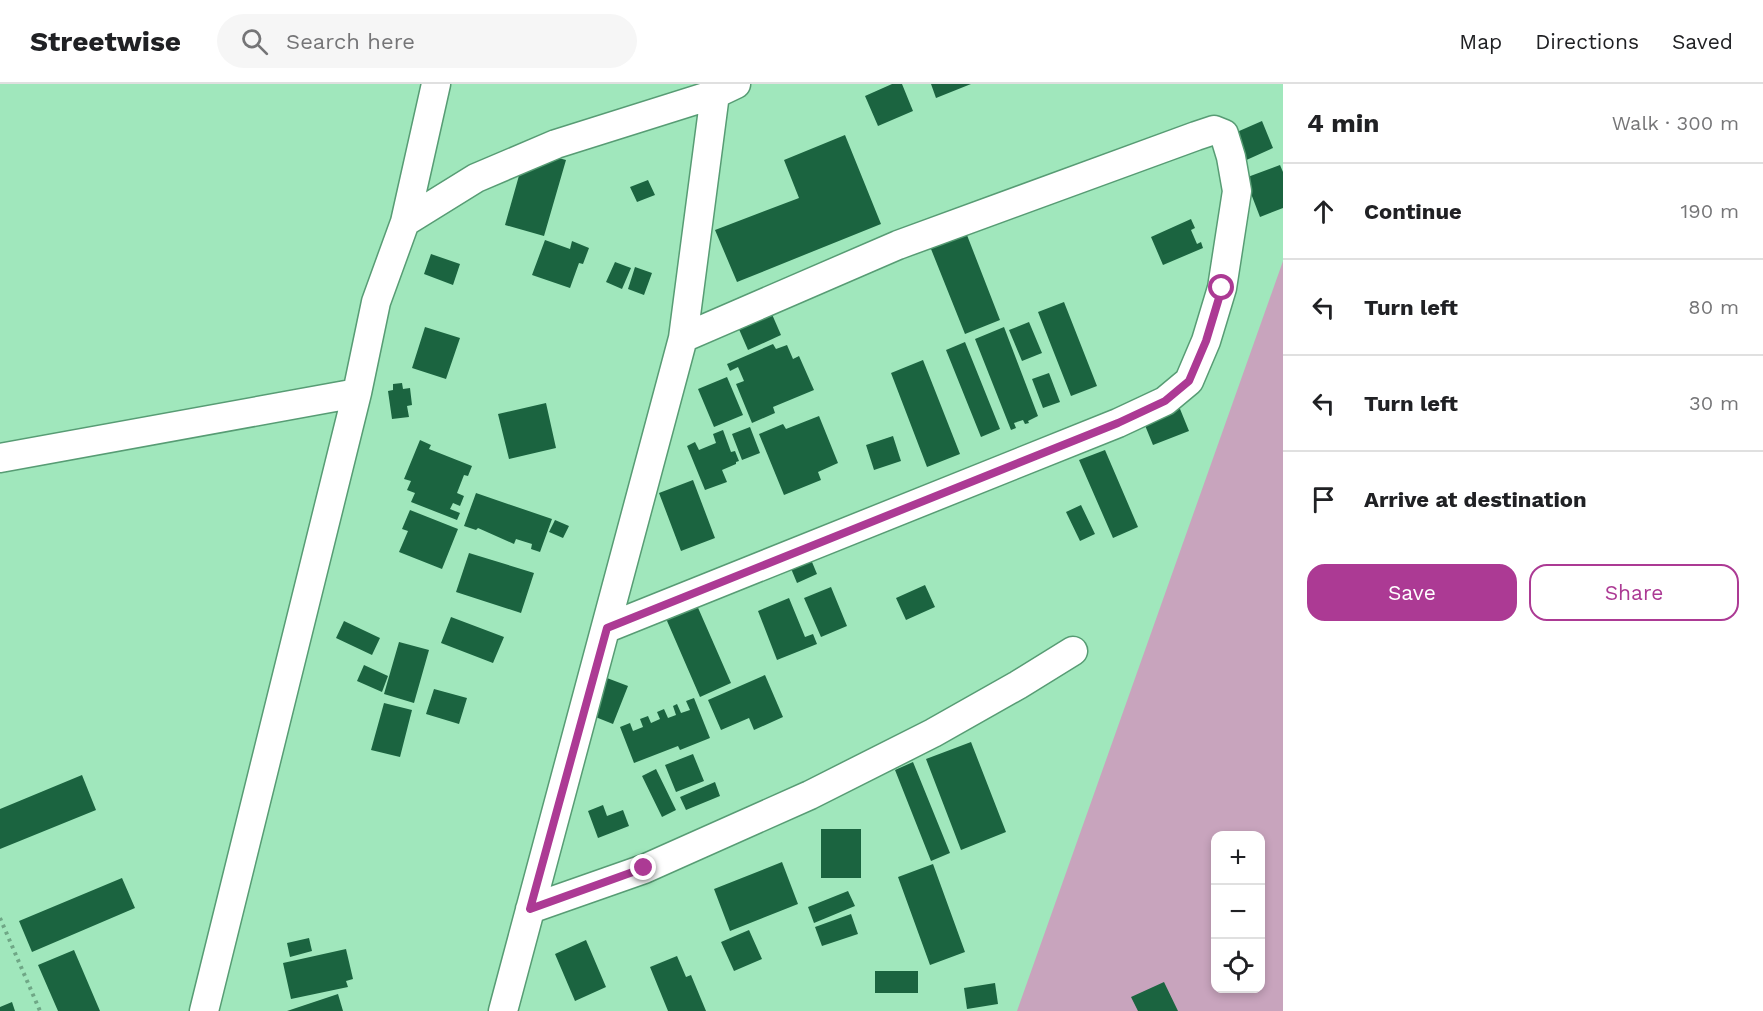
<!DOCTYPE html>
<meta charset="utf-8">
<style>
body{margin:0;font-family:"Work Sans",sans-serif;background:#f6f6f6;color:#202124}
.controls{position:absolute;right:18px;bottom:18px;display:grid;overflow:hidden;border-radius:12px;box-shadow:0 3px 9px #0003}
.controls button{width:54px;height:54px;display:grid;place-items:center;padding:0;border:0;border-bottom:2px solid #e0e0e0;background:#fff;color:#202124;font:30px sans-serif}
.stop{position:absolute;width:18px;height:18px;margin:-14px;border:4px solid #ac3a94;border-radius:50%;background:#fff}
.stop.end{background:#ac3a94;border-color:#fff;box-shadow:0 2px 6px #0008}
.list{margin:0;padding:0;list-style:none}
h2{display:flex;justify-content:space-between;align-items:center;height:78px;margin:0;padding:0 24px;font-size:26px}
h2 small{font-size:20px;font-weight:400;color:#757577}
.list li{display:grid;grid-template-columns:39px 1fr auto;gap:18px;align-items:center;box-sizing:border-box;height:96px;padding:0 24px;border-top:2px solid #e0e0e0}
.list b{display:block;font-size:22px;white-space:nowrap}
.list em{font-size:20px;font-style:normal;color:#757577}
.actions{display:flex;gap:12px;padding:18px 24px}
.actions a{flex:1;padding:14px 0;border:2px solid #ac3a94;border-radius:18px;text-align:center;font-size:21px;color:#ac3a94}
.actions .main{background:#ac3a94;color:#fff}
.icon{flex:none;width:33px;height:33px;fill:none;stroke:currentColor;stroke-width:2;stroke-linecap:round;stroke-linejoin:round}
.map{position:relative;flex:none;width:1283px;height:927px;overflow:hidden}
header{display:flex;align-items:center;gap:36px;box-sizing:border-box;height:84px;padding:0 30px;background:#fff;border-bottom:2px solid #e0e0e0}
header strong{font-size:28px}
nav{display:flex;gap:33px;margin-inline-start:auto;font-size:21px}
.search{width:420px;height:54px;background:#f6f6f6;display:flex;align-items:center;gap:15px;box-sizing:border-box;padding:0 21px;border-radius:33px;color:#757577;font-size:22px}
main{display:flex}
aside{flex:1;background:#fff}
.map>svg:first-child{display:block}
.green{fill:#c8a4bd;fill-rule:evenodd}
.building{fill:#1b6440}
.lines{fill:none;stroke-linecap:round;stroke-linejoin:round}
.minor-casing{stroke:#579c74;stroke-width:31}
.path{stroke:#6fa786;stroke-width:4;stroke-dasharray:3 4.5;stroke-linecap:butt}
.minor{stroke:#fff;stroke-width:28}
.route{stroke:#ac3a94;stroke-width:8}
</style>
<header>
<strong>Streetwise</strong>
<div class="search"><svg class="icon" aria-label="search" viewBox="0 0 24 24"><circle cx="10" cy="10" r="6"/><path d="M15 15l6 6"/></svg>Search here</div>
<nav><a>Map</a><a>Directions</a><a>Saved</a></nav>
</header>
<main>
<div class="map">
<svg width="1283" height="927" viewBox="0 0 1283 927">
<rect width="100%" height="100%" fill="#a0e7bc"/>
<!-- green -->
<path class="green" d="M1283,177V927H1017ZM1216,752H1260V904H1216Z"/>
<!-- building -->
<path class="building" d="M892,0H902L913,27L878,42L865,12Z
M931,0H971L936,14Z
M1262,37L1273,64L1242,78L1230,51Z
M845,51L881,140L737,198L715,146L799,114L784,76Z
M555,73L566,76L544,152L505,141L520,88Z
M1280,81L1283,88V124L1260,133L1245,94Z
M648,96L655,111L637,118L630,103Z
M1191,135L1195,144L1191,146L1197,160L1201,158L1203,164L1163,181L1151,153Z
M965,146L1000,236L965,250L929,160Z
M545,156L570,165L572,157L589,164L583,180L579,179L570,204L532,191Z
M431,170L460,180L453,201L424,190Z
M615,178L631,184L622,205L606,198Z
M635,183L652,189L644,211L628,205Z
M1064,218L1097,302L1071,312L1038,228Z
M771,228L781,251L748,266L738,243Z
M1029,238L1042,269L1022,277L1009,246Z
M425,243L460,254L446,295L412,284Z
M1004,243L1038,332L1028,337L1029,339L1025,340L1023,336L1014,339L1016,344L1011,346L975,255Z
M965,258L1000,345L981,353L946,266Z
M773,260L776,265L787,261L793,275L799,272L814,306L773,323L775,329L752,339L736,300L744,297L738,283L730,287L727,280Z
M923,276L960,370L927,383L891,289Z
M1049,289L1060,318L1043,324L1032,295Z
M727,293L743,331L714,343L698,305Z
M402,299L403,305L410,304L412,321L407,322L409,333L392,335L388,307L393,306V300Z
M546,319L556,364L509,375L498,330Z
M1178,320L1189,347L1153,361L1142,334Z
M819,332L838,379L818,388L821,396L784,411L759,350L783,340L786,345Z
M750,343L760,369L742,376L732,350Z
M723,346L731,368L735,367L739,377L736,378V380L722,386L727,398L705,406L687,362L695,358L699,366L716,359L713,350Z
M893,352L901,377L874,386L866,361Z
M420,356L431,361L429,365L472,382L468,392L464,391L457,409L464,412L460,422L453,419L450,425L460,429L457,436L411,418L415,409L407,406L411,397L404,395Z
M1105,366L1138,443L1113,454L1079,376Z
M693,396L715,454L681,467L659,409Z
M476,409L552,435L540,468L531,465L532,460L516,455L514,460L478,444L476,446L464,442Z
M1081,421L1095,450L1080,457L1066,428Z
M410,426L458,445L442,485L399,468L408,447L402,445Z
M555,436L569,442L563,454L549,448Z
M807,466L817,490L797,499L787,475Z
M469,469L534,489L521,529L456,508Z
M925,501L935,523L906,536L896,514Z
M831,503L847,542L821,553L804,514Z
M692,510L731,599L700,613L661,523Z
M789,514L805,553L813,550L817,560L777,576L758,527Z
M451,533L504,553L493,579L441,559Z
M344,537L380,554L372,571L336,554Z
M399,558L429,566L414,619L384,610Z
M364,581L388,592L382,608L357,597Z
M765,591L783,633L754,646L749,634L721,646L708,616Z
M607,594L628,602L613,640L593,632Z
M434,605L467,614L459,640L426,630Z
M694,614L710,654L680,666L678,662L634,679L620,643L630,639L633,647L643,643L640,635L648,632L651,639L660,635L657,628L664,625L668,634L676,631L673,622L677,620L681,629L690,626L686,617Z
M384,619L412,626L400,673L371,666Z
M971,658L1006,748L961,766L926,675Z
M693,670L704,697L676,708L665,681Z
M913,678L950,769L931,777L895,686Z
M656,685L676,726L662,733L642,692Z
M82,691L96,726L0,765V725Z
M715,698L720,712L686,726L680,713Z
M603,721L607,732L623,726L629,742L598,754L588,727Z
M821,745H861V794H821Z
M782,778L798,820L730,847L714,805Z
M933,780L965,868L930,881L898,793Z
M122,794L135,824L32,868L19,837Z
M848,807L855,822L814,839L808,823Z
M851,830L858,850L822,862L815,843Z
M749,846L762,875L734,887L721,858Z
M309,854L312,867L290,873L287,859Z
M586,856L606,903L575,917L555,870Z
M346,865L353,895L346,897L348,903L291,915L283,879Z
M74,866L100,927H58L38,881Z
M677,872L686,893L691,891L706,927H668L650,883Z
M875,887H918V909H875Z
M1164,898L1178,927H1138L1131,913Z
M995,899L998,920L967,925L964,904Z
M338,910L343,927H287Z
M12,918L15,927H0V923Z"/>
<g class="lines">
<defs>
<path id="minor" d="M405,138L476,94L556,60L715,10L736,0
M0,374L357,309
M607,544L1118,339L1165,317L1189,297L1206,257L1222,204L1237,107L1231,73L1224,50L1214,46L1196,52L898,161L683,254
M530,825L644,785L810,711L933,649L1018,601L1073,567
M204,927L357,309L376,218L405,138L436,0
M503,927L683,254L715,10"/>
</defs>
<!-- minor casing -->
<use href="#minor" class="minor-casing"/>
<!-- path -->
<path class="path" d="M0,834L40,927"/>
<!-- minor -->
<use href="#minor" class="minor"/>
</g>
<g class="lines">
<!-- route -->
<path class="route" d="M644,784L530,825L607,544L1118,339L1165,317L1189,297L1206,257L1222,204"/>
</g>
</svg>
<div class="controls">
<button>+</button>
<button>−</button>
<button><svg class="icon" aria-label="locate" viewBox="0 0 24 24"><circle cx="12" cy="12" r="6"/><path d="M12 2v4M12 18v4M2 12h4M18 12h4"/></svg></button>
</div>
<div class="stop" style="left:1222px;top:204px"></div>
<div class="stop end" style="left:644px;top:784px"></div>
</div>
<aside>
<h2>4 min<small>Walk · 300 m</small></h2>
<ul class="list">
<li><svg class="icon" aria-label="ahead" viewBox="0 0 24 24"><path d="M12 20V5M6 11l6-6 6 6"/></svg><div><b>Continue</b></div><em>190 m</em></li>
<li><svg class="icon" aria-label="left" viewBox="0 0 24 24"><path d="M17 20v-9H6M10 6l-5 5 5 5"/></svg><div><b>Turn left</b></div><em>80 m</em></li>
<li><svg class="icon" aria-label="left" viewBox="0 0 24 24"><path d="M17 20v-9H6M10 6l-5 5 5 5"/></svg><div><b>Turn left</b></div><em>30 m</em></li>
<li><svg class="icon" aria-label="arrive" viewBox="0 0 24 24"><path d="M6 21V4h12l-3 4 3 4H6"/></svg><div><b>Arrive at destination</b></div></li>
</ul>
<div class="actions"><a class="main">Save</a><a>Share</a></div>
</aside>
</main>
